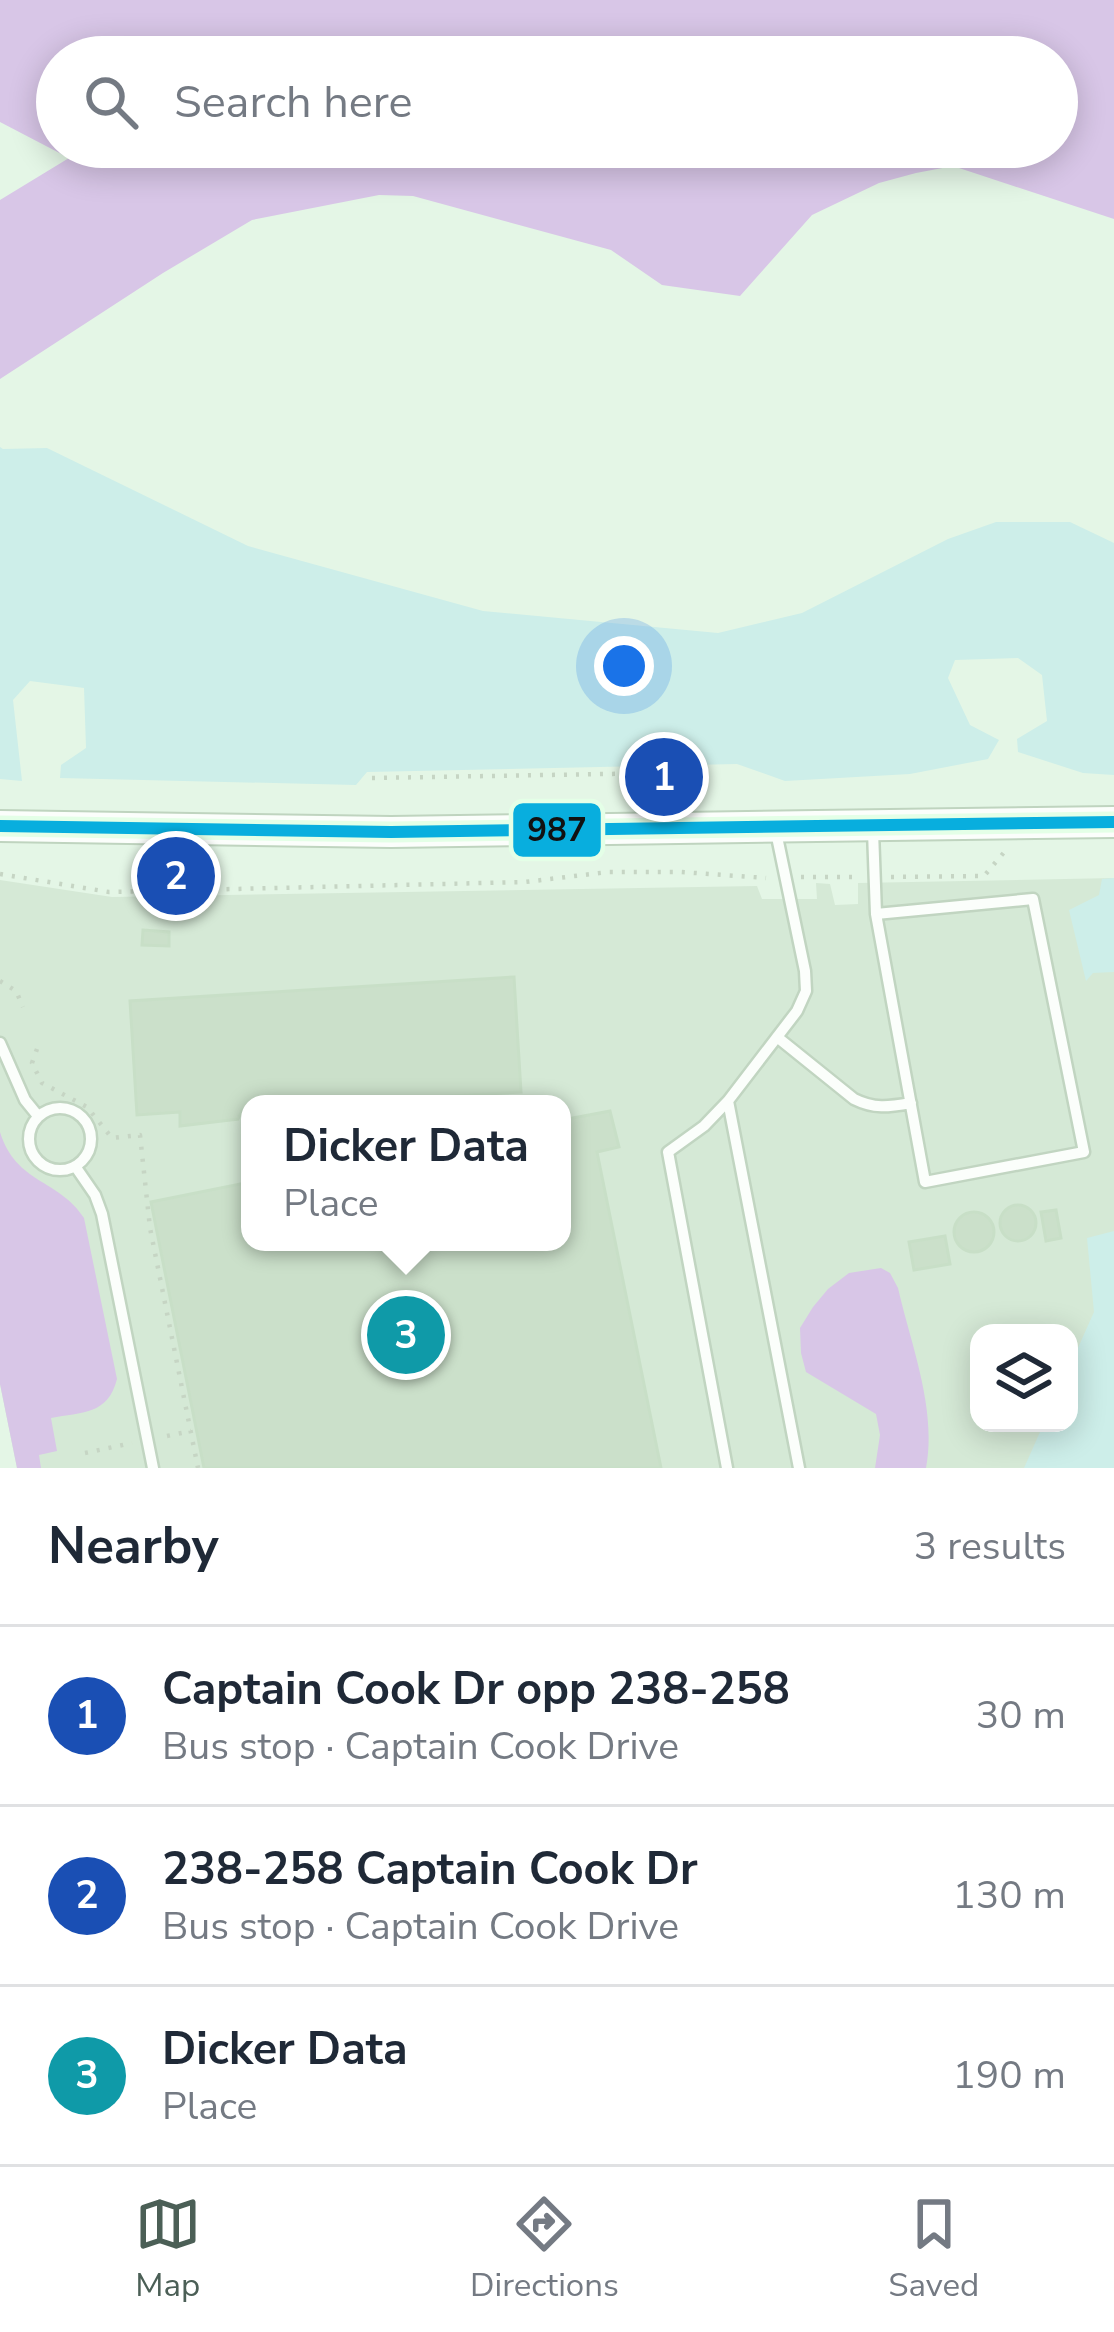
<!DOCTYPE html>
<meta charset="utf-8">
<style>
body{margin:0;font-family:"Nunito Sans",sans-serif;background:#f2f2f3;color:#1f2937}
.controls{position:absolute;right:36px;bottom:36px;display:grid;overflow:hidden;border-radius:24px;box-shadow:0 6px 30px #0003}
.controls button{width:108px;height:108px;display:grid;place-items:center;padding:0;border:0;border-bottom:3px solid #e0e1e3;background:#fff;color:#1f2937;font:60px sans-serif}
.you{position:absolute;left:624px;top:666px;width:42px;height:42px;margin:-30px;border:9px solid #fff;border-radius:50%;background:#1a73e8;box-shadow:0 0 0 18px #1a73e833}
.badge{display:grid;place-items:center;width:78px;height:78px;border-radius:50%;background:#4b5f56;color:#fff;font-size:39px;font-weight:700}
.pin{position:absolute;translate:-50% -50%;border:6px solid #fff;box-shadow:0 3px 12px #0006}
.popup{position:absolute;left:241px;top:1095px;width:330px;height:156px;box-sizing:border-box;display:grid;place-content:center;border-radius:24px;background:#fff;filter:drop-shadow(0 3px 9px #0005);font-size:39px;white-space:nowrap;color:#747a83}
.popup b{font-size:45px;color:#1f2937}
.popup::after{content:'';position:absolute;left:50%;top:100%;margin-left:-24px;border:24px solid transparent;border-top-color:#fff}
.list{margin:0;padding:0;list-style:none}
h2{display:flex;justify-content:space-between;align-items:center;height:156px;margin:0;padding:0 48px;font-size:51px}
h2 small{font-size:39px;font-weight:400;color:#747a83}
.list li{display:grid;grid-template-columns:78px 1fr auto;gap:36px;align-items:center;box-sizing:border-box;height:180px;padding:0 48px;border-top:3px solid #e0e1e3}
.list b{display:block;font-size:45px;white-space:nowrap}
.list p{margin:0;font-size:39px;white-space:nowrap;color:#747a83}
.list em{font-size:39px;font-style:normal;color:#747a83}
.icon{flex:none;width:66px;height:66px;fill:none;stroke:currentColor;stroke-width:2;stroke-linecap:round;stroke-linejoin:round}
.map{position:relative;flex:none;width:1114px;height:1468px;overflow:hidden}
.search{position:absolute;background:#fff;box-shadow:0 6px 30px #0003;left:36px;right:36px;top:36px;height:132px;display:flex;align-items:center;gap:30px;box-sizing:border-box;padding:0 42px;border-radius:66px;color:#747a83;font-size:45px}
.sheet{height:696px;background:#fff}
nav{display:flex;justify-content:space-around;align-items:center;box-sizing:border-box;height:168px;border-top:3px solid #e0e1e3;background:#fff;font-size:33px;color:#747a83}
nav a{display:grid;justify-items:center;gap:6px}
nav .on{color:#4b5f56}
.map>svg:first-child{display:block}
.industrial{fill:#d5e9d6;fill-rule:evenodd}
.green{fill:#cdeee9}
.water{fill:#d8c6e7;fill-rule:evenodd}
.building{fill:#cbe0ca;stroke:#c8dfc7;stroke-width:3}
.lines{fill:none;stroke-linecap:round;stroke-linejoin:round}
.lane-casing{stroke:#c1d5c1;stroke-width:15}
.secondary-casing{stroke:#bfd4bf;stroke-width:34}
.path{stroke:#c6d5c4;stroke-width:4.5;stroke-dasharray:3 9;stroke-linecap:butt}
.lane{stroke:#fbfefb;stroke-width:10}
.secondary{stroke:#fbfefb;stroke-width:30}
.bus-1-casing{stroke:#e4ffe7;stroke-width:21}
.bus-1{stroke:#08aede;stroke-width:12}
.line-badge{stroke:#e4ffe7;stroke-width:4.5}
.pale-badge-label{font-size:33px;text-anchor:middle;font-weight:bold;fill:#111}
</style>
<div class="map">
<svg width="1114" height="1468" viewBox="0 0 1114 1468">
<rect width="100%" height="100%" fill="#e4f6e6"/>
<!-- industrial -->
<path class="industrial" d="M1114,878V1468H17L0,1384V880L112,897L757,886L762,899H817L816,883L830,884L835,905L858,904V883ZM250,1104H562V1242H250ZM979,1333H1069V1423H979Z"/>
<!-- green -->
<path class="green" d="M0,447L3,449L47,448L248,546L483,611L718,633L802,613L948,539L996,522H1070L1114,543V775L1083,773L1018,752L1017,739L1047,721L1042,675L1018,658L955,660L948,678L970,725L999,740L988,759L910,774L785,781L737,764L367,772L356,785L60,778L61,765L86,748L84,688L30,681L13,700L22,781L0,779Z
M1114,878V972L1093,973L1086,981L1069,910L1099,895L1102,879Z
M1114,1231V1468H1024L1044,1423H1069V1368L1094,1312L1087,1238Z"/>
<!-- water -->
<path class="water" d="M0,0H1114V219L953,166L916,173L879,183L812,215L740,296L662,285L611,250L413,196L379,195L252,220L163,273L0,379V200L69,158L0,122ZM1057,57V147H57V57Z
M0,1132C16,1184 59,1179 84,1218L117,1379C108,1415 82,1412 51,1418L57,1451L39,1455L41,1468H17L0,1384Z
M881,1268L890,1273L898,1288C911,1345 937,1409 926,1468H875L880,1435L876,1414L806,1372L801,1353L800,1328L813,1307L828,1289L849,1273Z"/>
<!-- building -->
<path class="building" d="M143,930L169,932V946L142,945Z
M514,977L521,1092L382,1100L383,1104H250V1109L242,1110L238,1119L180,1126V1112L137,1115L130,1001Z
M610,1111L619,1147L597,1152L661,1468H204L151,1202L250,1182V1242H562V1120Z
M1000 1223a18 18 0 1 1 36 0a18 18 0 1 1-36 0Z
M1056,1210L1061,1238L1046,1241L1041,1212Z
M954 1232a20 20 0 1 1 40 0a20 20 0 1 1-40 0Z
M945,1236L950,1264L914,1270L909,1242Z"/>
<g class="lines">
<defs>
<path id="lane" d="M873,831L876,914L925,1182L1084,1152L1033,899L876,914
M777,1037L854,1099C874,1109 888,1107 911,1103
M0,1043L25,1100L38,1116
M728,1101L799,1468
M29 1139a31 31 0 1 1 62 0a31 31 0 1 1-62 0Z
M75,1166L95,1195L102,1214L153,1468
M727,1468L668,1152L704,1126L728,1101L797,1011L806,991L805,971L776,832"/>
<path id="secondary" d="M0,826L391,832L1114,822"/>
</defs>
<!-- lane casing -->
<use href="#lane" class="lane-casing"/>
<!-- secondary casing -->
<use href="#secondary" class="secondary-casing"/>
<!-- path -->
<path class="path" d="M372,778L664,773
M0,874L109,892L525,882L608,872H681L766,878
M801,877H856
M891,877L984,876L1006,850
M0,981L16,991L23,1007
M37,1049L32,1063L42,1083L87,1107L112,1138L140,1135L150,1228L198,1468
M167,1436L191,1431
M85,1453L132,1443"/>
<!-- lane -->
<use href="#lane" class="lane"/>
<!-- secondary -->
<use href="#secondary" class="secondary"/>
<defs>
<path id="bus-1" d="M0,826L391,832L1114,822"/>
</defs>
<!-- bus-1 casing -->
<use href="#bus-1" class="bus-1-casing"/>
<!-- bus-1 -->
<use href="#bus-1" class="bus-1"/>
</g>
<rect class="line-badge" x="511" y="801" width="92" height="58" rx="12" fill="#08aede"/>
<g class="pale-badge-label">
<text x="557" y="841">987</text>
</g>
</svg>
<div class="controls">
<button><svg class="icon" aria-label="layers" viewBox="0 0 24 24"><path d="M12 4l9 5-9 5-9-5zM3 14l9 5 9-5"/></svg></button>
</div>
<div class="you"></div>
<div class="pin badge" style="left:664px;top:777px;background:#1a4fb4">1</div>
<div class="pin badge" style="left:176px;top:876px;background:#1a4fb4">2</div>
<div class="pin badge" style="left:406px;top:1335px;background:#0f9aa8">3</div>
<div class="popup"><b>Dicker Data</b>Place</div>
<div class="search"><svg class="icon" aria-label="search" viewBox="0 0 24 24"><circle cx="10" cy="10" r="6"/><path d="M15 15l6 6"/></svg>Search here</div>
</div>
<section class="sheet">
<h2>Nearby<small>3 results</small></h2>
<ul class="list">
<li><span class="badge" style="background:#1a4fb4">1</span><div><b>Captain Cook Dr opp 238-258</b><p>Bus stop · Captain Cook Drive</p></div><em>30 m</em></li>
<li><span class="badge" style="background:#1a4fb4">2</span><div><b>238-258 Captain Cook Dr</b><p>Bus stop · Captain Cook Drive</p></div><em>130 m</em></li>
<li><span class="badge" style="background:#0f9aa8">3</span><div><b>Dicker Data</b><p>Place</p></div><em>190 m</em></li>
</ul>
</section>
<nav>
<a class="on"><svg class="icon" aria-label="map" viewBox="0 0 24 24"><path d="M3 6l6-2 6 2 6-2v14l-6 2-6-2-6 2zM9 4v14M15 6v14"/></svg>Map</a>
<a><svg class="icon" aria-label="directions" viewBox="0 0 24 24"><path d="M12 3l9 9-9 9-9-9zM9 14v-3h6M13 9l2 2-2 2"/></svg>Directions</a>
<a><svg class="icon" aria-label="saved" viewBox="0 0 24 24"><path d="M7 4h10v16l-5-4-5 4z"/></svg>Saved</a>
</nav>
